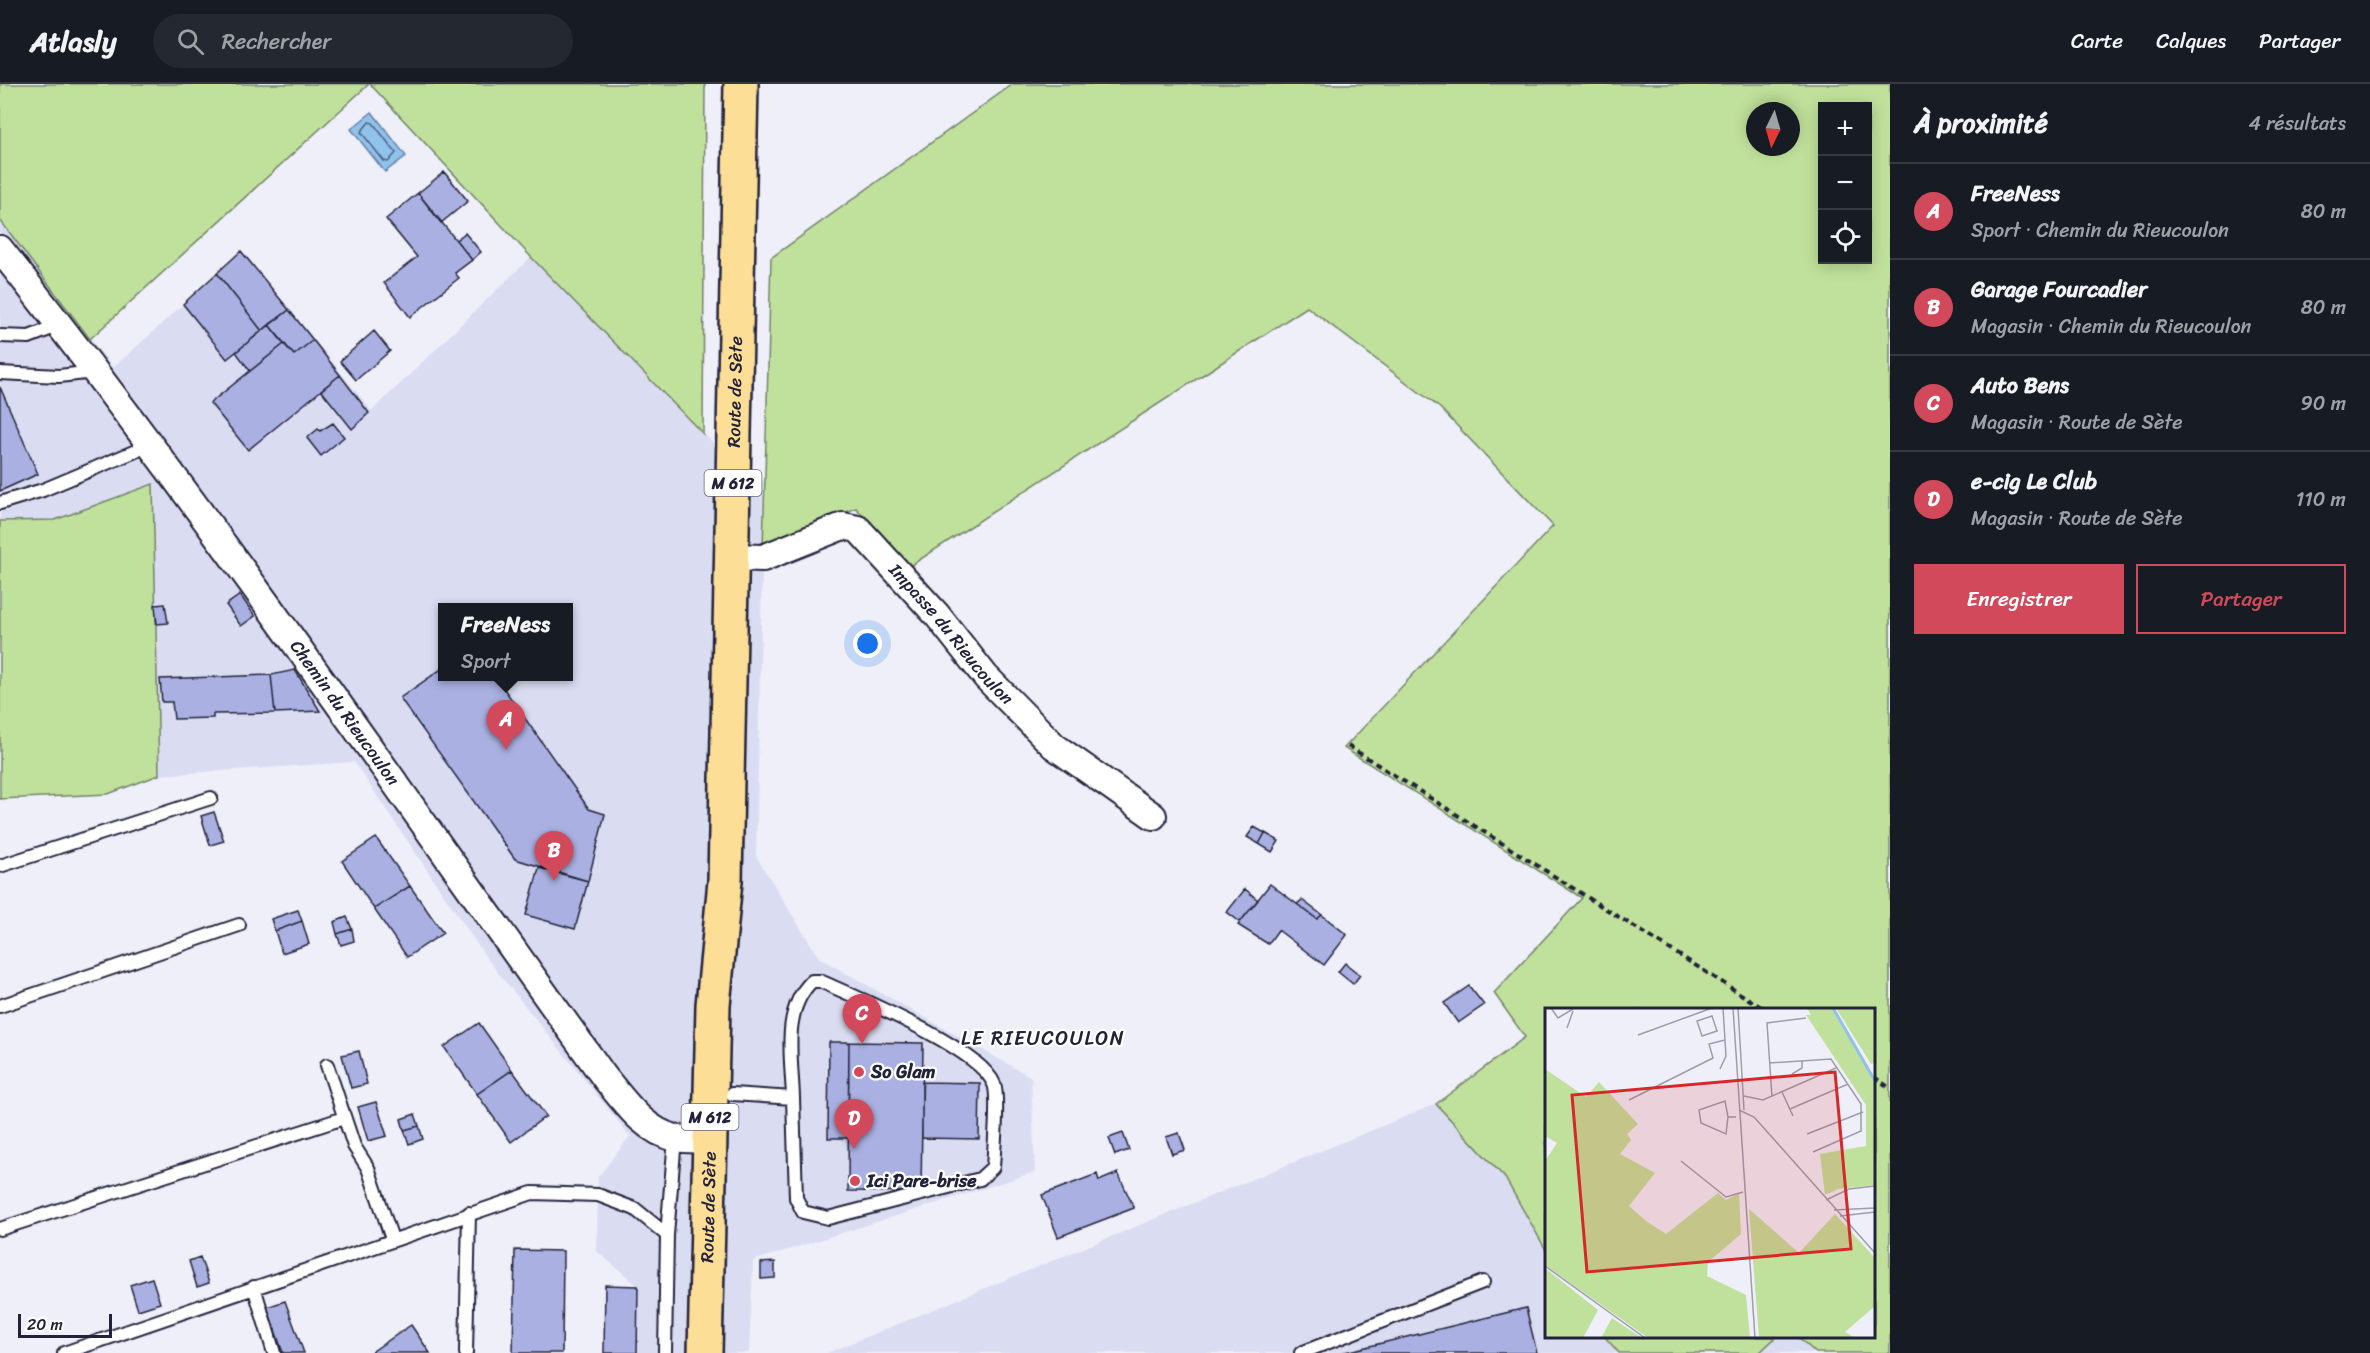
<!DOCTYPE html>
<html lang="fr">
<meta charset="utf-8">
<style>
body{margin:0;font-family:Sriracha,sans-serif;background:#242831;color:#f1f3f6}
.controls{position:absolute;right:18px;top:18px;display:grid;overflow:hidden;border-radius:0px;box-shadow:0 3px 15px #0003}
.controls button{width:54px;height:54px;display:grid;place-items:center;padding:0;border:0;border-bottom:2px solid #363941;background:#171b24;color:#f1f3f6;font:30px sans-serif}
.compass{position:absolute;left:1746px;top:18px;width:54px;height:54px;border-radius:50%;background:#171b24;box-shadow:0 3px 15px #0003;rotate:185deg}
.scale{position:absolute;left:18px;bottom:15px;width:94px;box-sizing:border-box;padding-left:6px;border:3px solid #22223b;border-top:0;font-size:16px;line-height:21px;white-space:nowrap;color:#22223b;-webkit-text-stroke:4px #fff;paint-order:stroke}
.you{position:absolute;left:868px;top:560px;width:21px;height:21px;margin:-15px;border:4px solid #fff;border-radius:50%;background:#1a73e8;box-shadow:0 0 0 9px #1a73e833}
.badge{display:grid;place-items:center;width:39px;height:39px;border-radius:50%;background:#d1495b;color:#fff;font-size:20px;font-weight:700}
.pin{position:absolute;translate:-50% -50px;filter:drop-shadow(0 2px 3px #0008)}
.pin::after{content:'';position:absolute;top:32px;width:21px;height:18px;background:inherit;clip-path:polygon(0 0,100% 0,50% 100%)}
.popup{position:absolute;left:438px;top:519px;width:135px;height:78px;box-sizing:border-box;display:grid;place-content:center;border-radius:0px;background:#171b24;filter:drop-shadow(0 2px 4px #0005);font-size:20px;white-space:nowrap;color:#9ea1a6}
.popup b{font-size:22px;color:#f1f3f6}
.popup::after{content:'';position:absolute;left:50%;top:100%;margin-left:-12px;border:12px solid transparent;border-top-color:#171b24}
.list{margin:0;padding:0;list-style:none}
h2{display:flex;justify-content:space-between;align-items:center;height:78px;margin:0;padding:0 24px;font-size:26px}
h2 small{font-size:20px;font-weight:400;color:#9ea1a6}
.list li{display:grid;grid-template-columns:39px 1fr auto;gap:18px;align-items:center;box-sizing:border-box;height:96px;padding:0 24px;border-top:2px solid #363941}
.list b{display:block;font-size:22px;white-space:nowrap}
.list p{margin:0;font-size:20px;white-space:nowrap;color:#9ea1a6}
.list em{font-size:20px;font-style:normal;color:#9ea1a6}
.actions{display:flex;gap:12px;padding:18px 24px}
.actions a{flex:1;padding:14px 0;border:2px solid #d1495b;border-radius:0px;text-align:center;font-size:21px;color:#d1495b}
.actions .main{background:#d1495b;color:#fff}
.icon{flex:none;width:33px;height:33px;fill:none;stroke:currentColor;stroke-width:2;stroke-linecap:round;stroke-linejoin:round}
.map{position:relative;flex:none;width:1890px;height:1269px;overflow:hidden}
header{display:flex;align-items:center;gap:36px;box-sizing:border-box;height:84px;padding:0 30px;background:#171b24;border-bottom:2px solid #363941}
header strong{font-size:28px}
nav{display:flex;gap:33px;margin-inline-start:auto;font-size:21px}
.search{width:420px;height:54px;background:#242831;display:flex;align-items:center;gap:15px;box-sizing:border-box;padding:0 21px;border-radius:33px;color:#9ea1a6;font-size:22px}
main{display:flex}
aside{flex:1;background:#171b24}
.map>svg:first-child{display:block}
.built{fill:#dadcf2;fill-rule:evenodd}
.green{fill:#c0e19b;stroke:#71826b;stroke-width:1.5;fill-rule:evenodd}
.water{fill:#90c2ec;stroke:#6482a5;stroke-width:1.5}
.lines{fill:none;stroke-linecap:round;stroke-linejoin:round}
.shore{stroke:#4e6282;stroke-width:1.5}
.building{fill:#aab1e2;stroke:#22223b;stroke-width:1.5}
.service-casing{stroke:#22223b;stroke-width:16}
.minor-casing{stroke:#22223b;stroke-width:30}
.primary-casing{stroke:#22223b;stroke-width:38}
.path{stroke:#22223b;stroke-width:4;stroke-dasharray:6 4.5;stroke-linecap:butt}
.service{stroke:#fff;stroke-width:12}
.minor{stroke:#fff;stroke-width:26}
.primary{stroke:#fdde96;stroke-width:33}
.poi-dot{fill:#d1495b;stroke:#fff;stroke-width:2}
.labels{text-anchor:middle;stroke-width:4.5;stroke-linejoin:round;paint-order:stroke}
.shield{fill:#fff;stroke:#646476;stroke-width:1.5}
.shield-label{font-size:16px;font-weight:bold;fill:#22223b}
.street-label{font-size:18px;fill:#22223b;stroke:#fff}
.poi-label{font-size:18px;font-weight:bold;fill:#22223b;stroke:#fff;text-anchor:start}
.neighbourhood-label{font-size:20px;letter-spacing:1.5px;fill:#22223b;stroke:#fff}
.inset-river{fill:none;stroke:#90c2ec;stroke-width:3}
.inset-road{fill:none;stroke:#9c9dad;stroke-width:1.5}
.view{fill:#d62828;fill-opacity:0.15;stroke:#d62828;stroke-width:3}
.inset-edge{fill:none;stroke:#22223b;stroke-width:3}
</style>
<header>
<strong>Atlasly</strong>
<div class="search"><svg class="icon" aria-label="search" viewBox="0 0 24 24"><circle cx="10" cy="10" r="6"/><path d="M15 15l6 6"/></svg>Rechercher</div>
<nav><a>Carte</a><a>Calques</a><a>Partager</a></nav>
</header>
<main>
<div class="map">
<svg width="1890" height="1269" viewBox="0 0 1890 1269">
<rect width="100%" height="100%" fill="#eeeff9"/>
<filter id="ink" filterUnits="userSpaceOnUse"><feTurbulence type="fractalNoise" baseFrequency=".0167" numOctaves="2"/><feDisplacementMap in="SourceGraphic" scale="12" xChannelSelector="R" yChannelSelector="G"/><feConvolveMatrix kernelMatrix="1 2 1 2 8 2 1 2 1" color-interpolation-filters="sRGB"/></filter>
<g filter="url(#ink)">
<!-- built -->
<path class="built" d="M0,136L113,284L242,167L372,327L531,173L703,350L764,399L756,772L819,874L1031,993L1035,1088L753,1177L749,1269H637L638,1202L597,1167L598,1093L630,1052L488,876L354,678L159,691L153,400L55,436L0,437ZM443,524H569V592H443Z
M1436,1020L1505,1094L1546,1166V1252L1605,1253L1619,1269H827Z
M1776,1252L1798,1253L1816,1269H1759Z"/>
<!-- green -->
<path class="green" d="M0,0H369L90,255L0,136Z
M370,0H705L703,350L531,173Z
M1013,0H1890V1269H1816L1798,1253L1874,1252V926H1546V1166L1505,1094L1436,1020L1525,953L1494,909L1582,814L1344,664L1553,442L1440,324L1307,223L910,482L856,424L763,464L771,174ZM1822,22H1868V176H1822ZM1755,27H1791V63H1755Z
M153,400L159,691L108,710L0,715V437L55,436Z
M1605,1253H1776L1759,1269H1619Z"/>
<!-- water -->
<path class="water" d="M372,28L406,72L385,88L351,45Z"/>
<g class="lines">
<!-- shore -->
<path class="shore" d="M369,38L373,39L396,69L388,78L384,77L361,48Z"/>
</g>
<!-- building -->
<path class="building" d="M444,88L468,117L441,139L418,109Z
M418,109L472,176L455,189L459,194L410,233L384,199L417,173L386,135Z
M465,149L481,168L472,176L456,156Z
M241,167L289,226L262,247L217,189Z
M217,189L262,247L227,275L183,220Z
M289,226L313,256L294,271L269,241Z
M269,241L284,260L250,287L236,268Z
M374,247L390,267L356,296L340,277Z
M313,256L340,291L248,366L210,319L284,260L294,271Z
M340,291L369,329L352,345L321,306Z
M0,303L38,390L0,407Z
M333,339L344,353L321,372L307,354L318,345L320,347Z
M240,511L255,532L241,542L226,521Z
M165,520L168,539L157,540L155,521Z
M443,584V592H495L589,725L605,730L588,797L515,775L400,614Z
M295,586L320,627L275,629L271,591Z
M271,591L275,629L213,630V634L174,635L172,618H162L160,595Z
M214,728L224,757L210,761L201,732Z
M1254,743L1265,749L1259,760L1247,753Z
M1265,749L1279,757L1272,768L1259,760Z
M376,754L410,802L374,825L342,777Z
M539,784L588,797L575,845L526,831Z
M1270,800L1317,835L1322,831L1347,851L1324,881L1278,846L1268,860L1238,841Z
M410,802L443,849L407,873L374,825Z
M1245,805L1258,816L1240,838L1227,828Z
M1302,816L1322,831L1317,835L1297,820Z
M298,826L302,837L275,847L271,835Z
M347,833L352,845L337,850L334,838Z
M302,837L309,860L282,869L275,847Z
M352,845L354,857L341,861L337,850Z
M1345,879L1360,891L1353,900L1338,888Z
M1469,902L1484,921L1458,939L1444,919Z
M479,939L512,986L477,1010L444,963Z
M829,958H849L848,1054H828Z
M849,958L923,959L921,1108L848,1107Z
M359,967L367,1000L351,1004L342,971Z
M512,986L546,1032L511,1058L477,1010Z
M922,998L980,999L979,1055L922,1054Z
M376,1018L387,1052L368,1057L358,1023Z
M415,1030L419,1042L404,1046L401,1035Z
M419,1042L423,1055L409,1060L404,1046Z
M1123,1049L1129,1066L1115,1071L1109,1054Z
M1179,1049L1185,1066L1172,1070L1166,1053Z
M1118,1089L1134,1124L1058,1153L1042,1111L1097,1090L1099,1097Z
M515,1166L563,1167L562,1269H513Z
M200,1173L209,1199L197,1203L189,1177Z
M775,1178V1194L761,1195V1179Z
M152,1194L160,1219L138,1226L130,1201Z
M605,1201L638,1202L637,1269H604Z
M285,1217L304,1269H283L267,1223Z
M1526,1224L1537,1269H1341Z
M411,1241L430,1269H370Z"/>
<g class="lines">
<defs>
<path id="service" d="M0,252L29,253L60,241
M0,289L59,292L94,288
M0,419L43,406L150,361
M0,782L211,714
M0,922L239,841
M327,981L354,1062L368,1084L392,1155
M732,1010L793,1014L796,1114L803,1128L828,1134L980,1095L993,1083C994,1066 999,1012 994,1000C979,964 858,914 820,897H812C781,927 792,975 793,1014
M0,1145L344,1034
M254,1203L274,1269
M64,1269L532,1109L598,1111L635,1125L667,1151
M466,1269L469,1129
M665,1269L667,1151L675,1054
M1301,1269L1483,1198"/>
<g id="minor">
<path id="s1" d="M0,165C212,433 405,716 605,994C624,1017 645,1048 676,1054C686,1056 698,1055 709,1056"/>
<path id="s2" d="M732,473L763,474L843,442L858,445L937,531L986,593L1054,662L1153,732"/>
</g>
<g id="primary">
<path id="s3" d="M705,1269L713,921L725,797L741,0"/>
</g>
</defs>
<!-- service casing -->
<use href="#service" class="service-casing"/>
<!-- minor casing -->
<use href="#minor" class="minor-casing"/>
<!-- primary casing -->
<use href="#primary" class="primary-casing"/>
<!-- path -->
<path class="path" d="M1348,662L1766,926
M1874,993L1890,1004"/>
<!-- service -->
<use href="#service" class="service"/>
<!-- minor -->
<use href="#minor" class="minor"/>
<!-- primary -->
<use href="#primary" class="primary"/>
</g>
</g>
<!-- markers -->
<g class="poi-dot">
<circle cx="859" cy="988" r="6"/>
<circle cx="855" cy="1097" r="6"/>
</g>
<g class="labels">
<!-- shield labels -->
<g class="shield">
<rect x="704.5" y="386" width="57" height="26" rx="4.5"/>
<rect x="681.5" y="1020" width="57" height="26" rx="4.5"/>
</g>
<g class="shield-label">
<text x="733" y="405">M 612</text>
<text x="710" y="1039">M 612</text>
</g>
<!-- street labels -->
<g class="street-label">
<text dy="6" stroke="none"><textPath href="#s3" startOffset="962">Route de Sète</textPath></text>
<text dy="6" stroke="none"><textPath href="#s2" startOffset="273">Impasse du Rieucoulon</textPath></text>
<text dy="6" stroke="none"><textPath href="#s1" startOffset="578">Chemin du Rieucoulon</textPath></text>
<text dy="6" stroke="none"><textPath href="#s3" startOffset="146">Route de Sète</textPath></text>
</g>
<!-- poi labels -->
<g class="poi-label">
<text x="871" y="994">So Glam</text>
<text x="867" y="1103">Ici Pare-brise</text>
</g>
<!-- neighbourhood labels -->
<g class="neighbourhood-label">
<text x="1043" y="961">LE RIEUCOULON</text>
</g>
</g>
<!-- overview -->
<g transform="translate(1545 924)">
<rect width="330" height="330" fill="#eeeff9"/>
<path d="M262,0H288L330,73V177L293,181L280,187L275,146L321,138V97L261,7H266ZM291,0H330V55L326,56ZM0,61L41,89L54,74L93,116L82,126L86,132L75,146L110,165L84,198L101,213L121,226L173,185L181,192L194,185L196,226L163,254L162,268L201,287L205,330H103L0,257V153L12,135L0,128ZM204,201L254,245L290,206L330,250V298L300,324L310,330H214ZM0,260L53,302L38,330H0ZM67,310L97,330H56Z" fill="#c0e19b"/>
<path class="inset-river" d="M288,0L330,73"/>
<path class="inset-road" d="M6,0L13,10L28,1M188,0L210,330M193,0L199,102M167,8L172,23L157,28L152,13ZM22,20L28,3M93,27L167,0M224,55L286,51L316,96V123L268,144M175,61L181,48L178,0M247,66L257,60V53M237,84L248,108M199,88L218,92L291,60M227,89L222,15L261,10M84,92L168,50L164,36L180,32M245,101L303,76M194,102L209,109L330,245M183,109L181,126L156,115L154,102L180,93L183,109H191M262,126L318,104M136,153L181,189L198,184M281,192L304,181L330,178M289,202L330,200M295,208L330,204M0,258L100,330"/>
<path class="view" d="M290,64L306,241L42,264L27,87Z"/>
<rect width="330" height="330" class="inset-edge"/>
</g>
</svg>
<div class="controls">
<button>+</button>
<button>−</button>
<button><svg class="icon" aria-label="locate" viewBox="0 0 24 24"><circle cx="12" cy="12" r="6"/><path d="M12 2v4M12 18v4M2 12h4M18 12h4"/></svg></button>
</div>
<svg class="compass" viewBox="-18 -18 36 36"><path d="M0-13l5 13h-10z" fill="#e53935"/><path d="M0 13l5-13h-10z" fill="#9ea1a6"/></svg>
<div class="scale">20 m</div>
<div class="you"></div>
<div class="pin badge" style="left:506px;top:666px">A</div>
<div class="popup"><b>FreeNess</b>Sport</div>
<div class="pin badge" style="left:554px;top:797px">B</div>
<div class="pin badge" style="left:862px;top:960px">C</div>
<div class="pin badge" style="left:854px;top:1065px">D</div>
</div>
<aside>
<h2>À proximité<small>4 résultats</small></h2>
<ul class="list">
<li><span class="badge">A</span><div><b>FreeNess</b><p>Sport · Chemin du Rieucoulon</p></div><em>80 m</em></li>
<li><span class="badge">B</span><div><b>Garage Fourcadier</b><p>Magasin · Chemin du Rieucoulon</p></div><em>80 m</em></li>
<li><span class="badge">C</span><div><b>Auto Bens</b><p>Magasin · Route de Sète</p></div><em>90 m</em></li>
<li><span class="badge">D</span><div><b>e-cig Le Club</b><p>Magasin · Route de Sète</p></div><em>110 m</em></li>
</ul>
<div class="actions"><a class="main">Enregistrer</a><a>Partager</a></div>
</aside>
</main>
